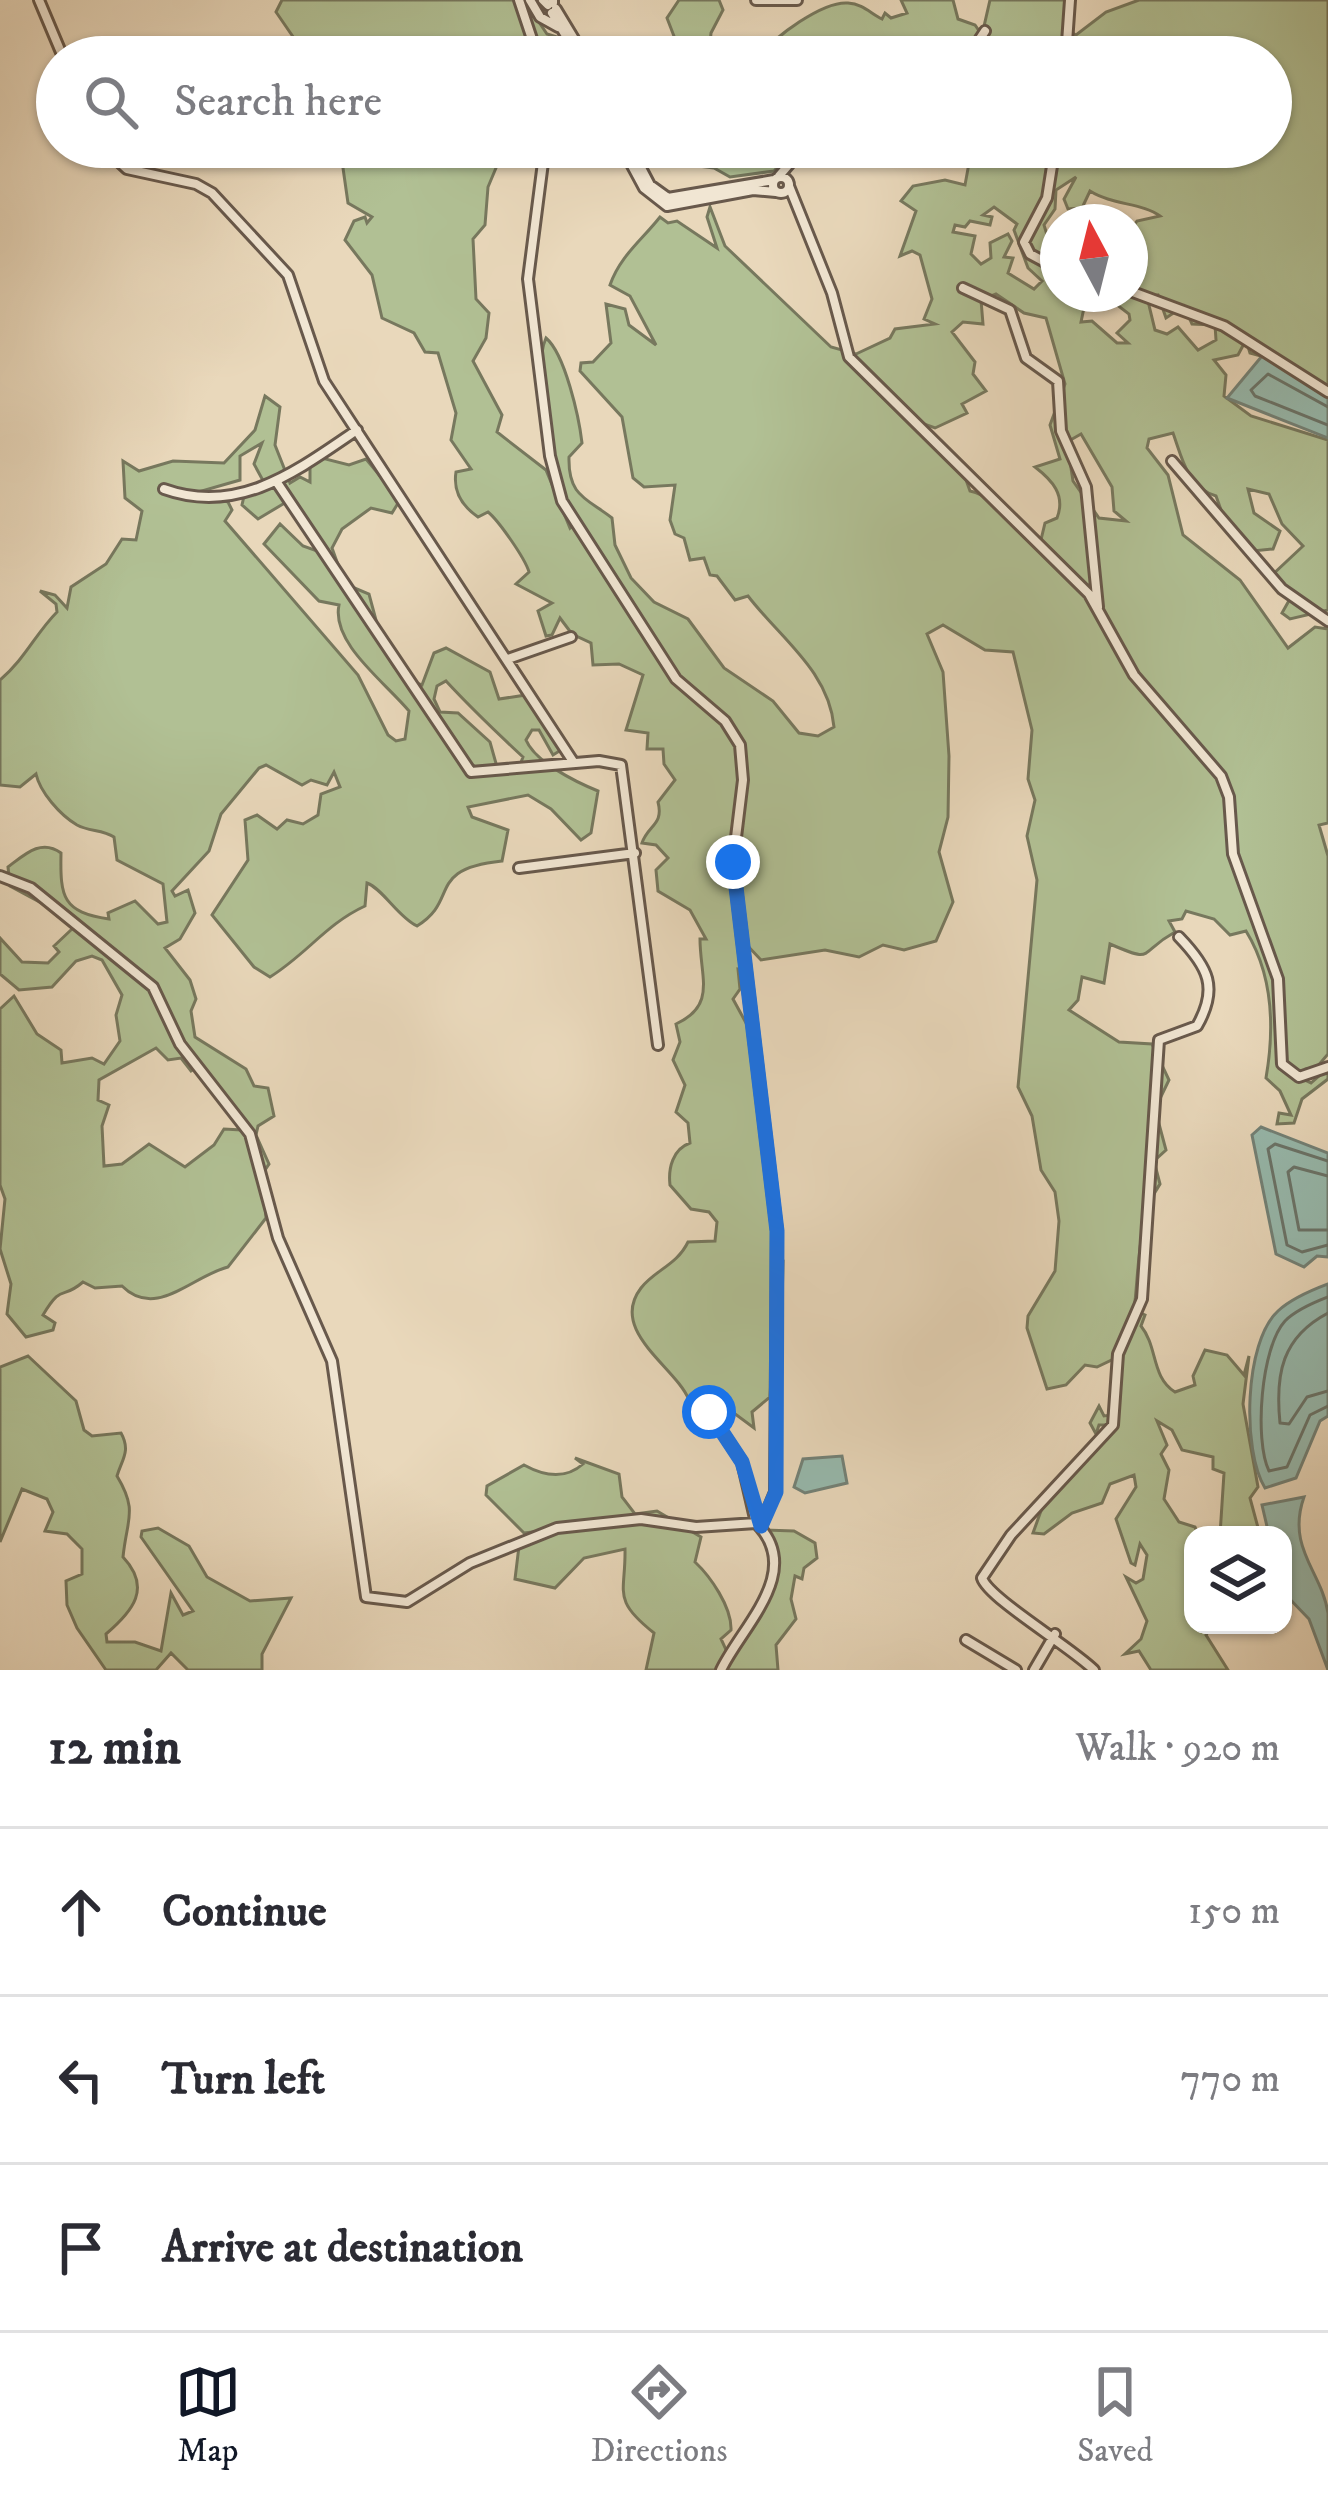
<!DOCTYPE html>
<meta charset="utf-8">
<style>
body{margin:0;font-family:"IM FELL DW Pica",serif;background:#f2f2f3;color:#2b2b33}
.controls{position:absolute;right:36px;bottom:36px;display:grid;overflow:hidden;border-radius:24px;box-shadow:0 3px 9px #0004}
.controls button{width:108px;height:108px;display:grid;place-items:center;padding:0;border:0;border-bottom:3px solid #e1e1e2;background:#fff;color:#2b2b33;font:60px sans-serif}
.compass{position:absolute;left:1040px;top:204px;width:108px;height:108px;border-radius:50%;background:#fff;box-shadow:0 3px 9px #0004;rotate:353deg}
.stop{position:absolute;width:36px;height:36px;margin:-27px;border:9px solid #1a73e8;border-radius:50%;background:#fff}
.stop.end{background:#1a73e8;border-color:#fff;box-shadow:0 3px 12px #0008}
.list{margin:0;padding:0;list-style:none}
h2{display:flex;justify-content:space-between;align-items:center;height:156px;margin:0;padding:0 48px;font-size:51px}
h2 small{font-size:39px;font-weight:400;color:#7c7c81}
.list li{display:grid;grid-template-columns:78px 1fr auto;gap:36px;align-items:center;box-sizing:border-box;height:168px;padding:0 48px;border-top:3px solid #e1e1e2}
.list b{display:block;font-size:45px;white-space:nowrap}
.list em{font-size:39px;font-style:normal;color:#7c7c81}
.icon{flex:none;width:66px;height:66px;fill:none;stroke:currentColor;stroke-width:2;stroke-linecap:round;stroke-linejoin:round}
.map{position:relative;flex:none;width:1328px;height:1670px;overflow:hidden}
.search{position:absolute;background:#fff;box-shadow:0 3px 9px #0004;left:36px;right:36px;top:36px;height:132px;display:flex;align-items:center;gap:30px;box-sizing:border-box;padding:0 42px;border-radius:66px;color:#7c7c81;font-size:45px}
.sheet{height:660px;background:#fff}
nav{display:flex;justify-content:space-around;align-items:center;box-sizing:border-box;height:168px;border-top:3px solid #e1e1e2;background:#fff;font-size:33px;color:#7c7c81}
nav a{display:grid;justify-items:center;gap:6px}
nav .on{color:#111827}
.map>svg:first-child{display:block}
.green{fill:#b1c094;stroke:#77785e;stroke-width:3;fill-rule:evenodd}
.water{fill:#97baae;stroke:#738278;stroke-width:3}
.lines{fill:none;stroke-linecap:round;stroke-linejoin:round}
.shore{stroke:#6a746a;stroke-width:3}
.minor-casing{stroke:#68594c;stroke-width:14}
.minor{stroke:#f1e6d3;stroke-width:8}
.route{stroke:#1a73e8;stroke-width:15}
</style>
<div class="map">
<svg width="1328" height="1670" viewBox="0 0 1328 1670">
<rect width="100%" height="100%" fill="#e9d8bb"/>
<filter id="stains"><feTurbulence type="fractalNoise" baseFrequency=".00167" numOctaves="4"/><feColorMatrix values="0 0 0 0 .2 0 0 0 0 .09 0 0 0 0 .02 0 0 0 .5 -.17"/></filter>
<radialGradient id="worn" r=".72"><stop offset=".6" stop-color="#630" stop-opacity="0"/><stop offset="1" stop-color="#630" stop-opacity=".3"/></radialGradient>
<!-- green -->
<path class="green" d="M282,0H524L547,34L560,38L549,57H307L276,12Z
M679,0H719L723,10L711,33L709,57H682L667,18Z
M901,0H953L958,19L975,25L982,35L990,0H1069V31L1076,35L1106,12L1139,0H1328V411L1261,367V356L1250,353L1246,340L1238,355L1214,360L1226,375L1224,396L1251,416L1328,440V610L1290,619L1282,613L1291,597L1270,577L1303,546L1282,524L1269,494L1248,489L1254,513L1280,531L1273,549L1253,551L1225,521L1216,496C1187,487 1182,458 1173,433L1149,439L1147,448L1168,475L1183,535L1240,580L1288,648L1315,627L1328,629V823L1319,825L1328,856V1054L1317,1067L1306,1069L1305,1080L1311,1083L1328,1068V1079L1302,1099L1294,1123L1277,1124L1279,1113L1291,1115L1280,1091L1266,1078C1275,1026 1273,975 1246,931L1230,935L1214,919L1186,911L1182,919L1169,921L1175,932C1137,953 1156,964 1110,944L1104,983L1082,977L1078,1000L1069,1010L1119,1042L1152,1044L1169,1080L1155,1109L1166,1150L1154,1161L1160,1184C1137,1216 1139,1274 1134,1310L1145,1315L1141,1326C1158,1347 1151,1377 1175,1392L1195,1385L1193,1376L1205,1350L1227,1355L1244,1375L1249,1356L1243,1404L1258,1487L1250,1498L1260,1535H1220L1224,1473L1213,1469V1457L1182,1450L1172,1430L1157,1421L1167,1445L1161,1454L1169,1470L1164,1499L1179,1522L1195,1527L1198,1535H1193V1625H1213L1206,1635L1228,1670H1151L1139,1651L1125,1654L1141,1639L1147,1621L1126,1577L1136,1583L1143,1579L1147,1555L1140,1544L1135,1565L1131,1563L1116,1519L1136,1487L1134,1475L1110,1484L1102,1503L1072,1513L1044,1534L1033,1533L1042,1508L1110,1434L1108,1425H1099L1096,1434L1090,1423L1099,1406L1104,1416L1112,1415L1121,1377L1116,1358L1097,1367L1085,1365L1066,1385L1047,1389L1027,1328L1028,1316L1055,1271L1059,1221L1055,1192L1041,1170L1032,1116L1018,1087L1037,880L1027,836L1035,800L1028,779L1032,730L1013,652L985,650L943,625L927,634L943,672L949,756L948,817L939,852L953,902L936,941L904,950L883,945L859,957L825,950L761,960L745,943V970L738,969L740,989L733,999L752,1034L780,1268L783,1264L782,1303L775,1305L770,1397L752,1412L754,1428L703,1390L689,1400C676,1367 608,1331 641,1288C655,1270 677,1265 688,1242L715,1241L717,1222L709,1212L691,1209L670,1185C668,1168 673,1149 690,1143L688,1123L676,1112L685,1085L673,1060L680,1042L676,1024C717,1005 700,977 700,939H706L690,910L658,891L656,870L668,858L656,845L642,843C648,825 664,825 658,802L675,780L664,764L663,749H647L648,733L626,730L643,675L619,664L593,665L591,643L572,634L560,618L552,635L546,636L538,611L552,603L516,584L529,572C525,558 498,520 488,512L478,517C462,506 453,491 456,472L471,469L451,440L456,413L438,353L425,352L414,333L382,318L372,275L345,240L354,221L365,217L367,223L372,217L348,203L340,147H554L531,157L501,156L488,187L485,225L473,239L476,299L489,313L486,338L473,361L502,415L497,432L546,470L570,528L576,522C553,490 530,373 546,338C565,354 579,417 582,443L569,457C568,496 586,498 612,518L615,545L631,578L654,602L688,619L724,668L773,701L799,733L818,736L834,727C829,671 780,638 748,596L735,600L717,576L710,575L704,558L690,560L684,538L675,534L670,520L675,485L644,487L633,478L622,417L580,371L581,363L593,362L611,343L606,304L625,309L629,325L656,345L630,296L610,285C620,256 642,240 660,217L668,223L677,221L717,248L707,217L710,207L725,246L831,347L856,354L890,338L895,329L935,324L924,319L932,299L920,255L912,251L900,256L916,211L901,201L913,186L945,180L965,185L972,147H1271V57H970L975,43L962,57H760C773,37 823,1 848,3C863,4 870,13 882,19L885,13L891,18L907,13ZM1076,177L1064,199L1068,209L1082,208L1090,191C1112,205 1143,203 1160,216L1137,221L1130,231V294H1103L1129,314L1130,320L1117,333L1128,343H1117L1092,321L1081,322L1085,303L1096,294H1058V271L1044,225L1055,209L1056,190ZM994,207L1017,224L1014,230L1028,268L1042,281L1034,289L1008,273L1013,258L1004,257L1012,241L1008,234L990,243L991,258L981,264L971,254L975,236L953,232L955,225L965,227L970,221L990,225L992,217L983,215ZM996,294L1024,313L1046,318L1065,384L1050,425L1060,459L1035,467C1052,480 1066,495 1057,518L1045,523L1039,548C1012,534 1000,497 970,491L965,477L902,416L935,428L967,413L962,404L986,391L973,374L975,362L952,332L963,322L983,324L981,300ZM1158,295L1166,318L1184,306L1192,324L1215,325L1216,340L1198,350L1178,327L1167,334L1155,330L1147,297ZM1081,434L1112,487L1114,511L1126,521L1099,518L1073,481L1067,442Z
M651,147H797L774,171L730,177L714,168L667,162Z
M265,396L280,407L275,445L290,483L300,477L310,482V466L322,458L349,465L366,459L400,500L392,513L371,508L342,529L332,548L345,584L369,594L380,635L390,643C382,663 405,680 422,685L434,653L446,648L490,672L499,699L526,695L561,750L553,755L539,730H532L526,740C535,762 576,782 598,791L591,833L581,840L551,809L528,795L468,807L472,817L508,830L502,861C425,869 460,900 417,926C398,917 383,889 367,883L365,906C326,924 307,954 270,977L254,967L212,915L248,860L245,820L257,815L277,829L287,820L303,824L318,815L321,794L340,787L334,772L327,785L311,780L302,785L266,765L259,768L221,814L209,851L172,891L175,896L188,890L195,913L180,939L165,948L190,980L196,999L191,1011L195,1037L246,1069L254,1086L268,1088L274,1116L258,1126L256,1135L269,1164L263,1173L266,1218L228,1267C192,1276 156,1320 122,1286L95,1288L83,1282C61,1301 63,1282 43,1315L55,1323L53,1330L26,1337L7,1314L11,1284L0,1249L5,1199L0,1185V1009L14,996L37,1034L61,1050L62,1063L92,1058L104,1064L120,1041L116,1015L122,995L102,960L92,956L76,961L52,987L19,990L0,974V938L22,962L48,963L59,952L54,946L72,929L71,919L10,886L8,867C24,855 41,838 61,853C60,898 63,912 109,919L108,913L135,901L158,924L167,922L163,884L117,860L114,837C102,829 90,832 77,825C60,815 40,792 36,774L20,787L0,785V680C25,659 36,633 57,612L56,604L40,591L55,595L67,608L71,587L106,564L122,539L136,540L142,511L125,498L123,461L139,471L173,461L224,463L255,430ZM262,443L254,464L266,486L244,496L242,505L258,519L288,501L317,551L303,546L280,524L264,544L319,601L339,605C331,643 385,682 409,711L405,739L396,741L388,735L358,675L225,521L232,510L228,502L198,492L240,480V456ZM446,681C471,708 495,731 523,757L517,773L499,774L490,742L458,713L440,712L434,699L437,686ZM156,1048L168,1060L181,1058L191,1071L195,1068L243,1130L224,1129L214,1145L185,1167L149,1144L122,1164L104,1166L102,1126L109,1105L98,1100L99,1080Z
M28,1356L76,1401L84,1430L92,1436L121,1433C131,1451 122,1459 117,1476C138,1511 127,1518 123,1557C152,1588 133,1611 106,1634L107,1642H135L161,1651L171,1593L183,1615L193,1611L141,1537L142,1531L158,1528L189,1546L207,1577L250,1601L291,1598L262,1654V1670H188L171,1653L156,1670H106L77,1628L67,1605L66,1581L82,1574V1549L67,1534L45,1531L53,1512L47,1499L22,1489L0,1542V1367Z
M575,1458L619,1474L622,1497L635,1514L657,1511L701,1537L695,1562C710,1576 732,1607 731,1630L721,1639L727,1652C761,1617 777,1577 766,1530L794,1531L815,1543L817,1558L804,1568L802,1579L795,1576L791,1599L796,1619L776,1645L778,1670H646L654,1633C611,1599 626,1593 625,1549L584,1558L555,1588L515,1579L519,1546L541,1531L524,1533L486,1495L487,1486L524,1465C544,1476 565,1480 583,1464Z"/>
<!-- water -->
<path class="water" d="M1262,356L1328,398V438L1227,398Z
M1261,1127L1328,1153V1257L1317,1256L1304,1267L1276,1254L1252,1135Z
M1328,1284V1416L1320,1421L1296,1478L1265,1488C1242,1451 1244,1342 1278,1311C1291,1299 1312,1290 1328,1284Z
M842,1456L847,1483L805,1493L794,1487L803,1459Z
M1304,1497C1286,1548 1322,1572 1328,1613C1328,1631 1328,1652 1328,1670L1309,1619L1283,1592V1535H1269L1262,1505Z"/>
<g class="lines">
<!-- shore -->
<path class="shore" d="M1328,407L1268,374L1251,390L1255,396L1328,425
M1328,1161L1275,1144L1268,1149L1287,1245L1302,1252L1328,1245
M1328,1176L1294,1167L1288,1172L1299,1230H1328
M1328,1297C1315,1302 1295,1311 1285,1321C1261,1347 1254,1440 1269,1471L1287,1467L1310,1415L1328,1406
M1328,1313C1282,1337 1275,1374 1280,1423L1289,1424L1307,1397L1328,1391"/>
<defs>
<path id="minor" d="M39,0L63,57
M519,0L538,57
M530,0L540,17L558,27
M543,0L548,5
M553,0V3
M756,0H797
M556,9L585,57
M552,13L579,57
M968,57L985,31
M1066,57L1070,0
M103,147L127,169L196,184L212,193L288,275L324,381L574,763
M545,147L528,279L550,456L562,501L676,679L725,721L740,745L743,780L733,862L777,1231L775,1492L761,1526
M622,147L644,188L667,206L753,190L776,192
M630,147L650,185L668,198L774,180
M1055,147L1047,198L1024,242L1030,254L1058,269
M779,176L804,147
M773 185a8 8 0 1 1 16 0a8 8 0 1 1-16 0Z
M789,186L832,293L849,357L1089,594L1134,675L1221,776L1229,797L1233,854L1278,979L1282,1064L1299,1077L1328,1067
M963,288L1010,310L1026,358L1058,381L1061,431L1086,487L1098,607
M1130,291L1224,326L1328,392
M1172,461L1282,589L1328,621
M278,484L471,772L599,761L621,765L658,1045
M164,489C239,516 298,470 357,430
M508,659L571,637
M519,868L635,853
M0,876L31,888L153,987L180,1044L250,1134L278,1238L332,1361L366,1597L407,1602L470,1563L557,1528L641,1519L696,1527L756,1523C805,1571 742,1626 721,1670
M709,1412L742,1462L756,1523
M966,1640L1016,1670
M1034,1670L1055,1634
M1094,1670C1071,1647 988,1598 982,1578L1011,1535L1113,1425L1118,1354L1142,1299L1159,1040L1197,1026C1219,988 1208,967 1179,937"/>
</defs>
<!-- minor casing -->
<use href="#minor" class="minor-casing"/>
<!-- minor -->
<use href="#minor" class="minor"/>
</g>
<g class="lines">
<!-- route -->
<path class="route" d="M709,1412L742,1462L761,1526L776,1492L777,1231L733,862"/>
</g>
<rect width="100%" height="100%" filter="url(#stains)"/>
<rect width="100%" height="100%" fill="url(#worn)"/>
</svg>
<div class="controls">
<button><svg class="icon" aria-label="layers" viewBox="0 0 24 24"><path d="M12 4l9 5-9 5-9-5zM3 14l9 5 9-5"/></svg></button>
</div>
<svg class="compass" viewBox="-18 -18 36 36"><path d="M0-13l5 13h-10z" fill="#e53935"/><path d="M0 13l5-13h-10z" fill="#7c7c81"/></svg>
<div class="stop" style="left:709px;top:1412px"></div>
<div class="stop end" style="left:733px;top:862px"></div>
<div class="search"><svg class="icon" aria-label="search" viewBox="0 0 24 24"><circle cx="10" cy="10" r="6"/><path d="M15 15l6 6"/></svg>Search here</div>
</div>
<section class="sheet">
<h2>12 min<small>Walk · 920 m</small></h2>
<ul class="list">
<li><svg class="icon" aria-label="ahead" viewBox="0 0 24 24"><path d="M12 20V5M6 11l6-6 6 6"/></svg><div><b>Continue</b></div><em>150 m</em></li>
<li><svg class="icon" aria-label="left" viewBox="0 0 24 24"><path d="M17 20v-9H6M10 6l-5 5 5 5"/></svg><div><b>Turn left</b></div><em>770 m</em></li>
<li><svg class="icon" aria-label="arrive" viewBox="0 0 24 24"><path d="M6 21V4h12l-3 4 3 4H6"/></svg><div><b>Arrive at destination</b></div></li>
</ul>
</section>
<nav>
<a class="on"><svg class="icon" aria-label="map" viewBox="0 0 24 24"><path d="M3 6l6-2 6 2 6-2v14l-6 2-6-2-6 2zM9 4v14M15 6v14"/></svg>Map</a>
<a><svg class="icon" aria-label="directions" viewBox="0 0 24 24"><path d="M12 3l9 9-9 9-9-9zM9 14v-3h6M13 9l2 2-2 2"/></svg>Directions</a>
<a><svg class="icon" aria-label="saved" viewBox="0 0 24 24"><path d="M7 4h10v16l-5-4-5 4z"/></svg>Saved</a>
</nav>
